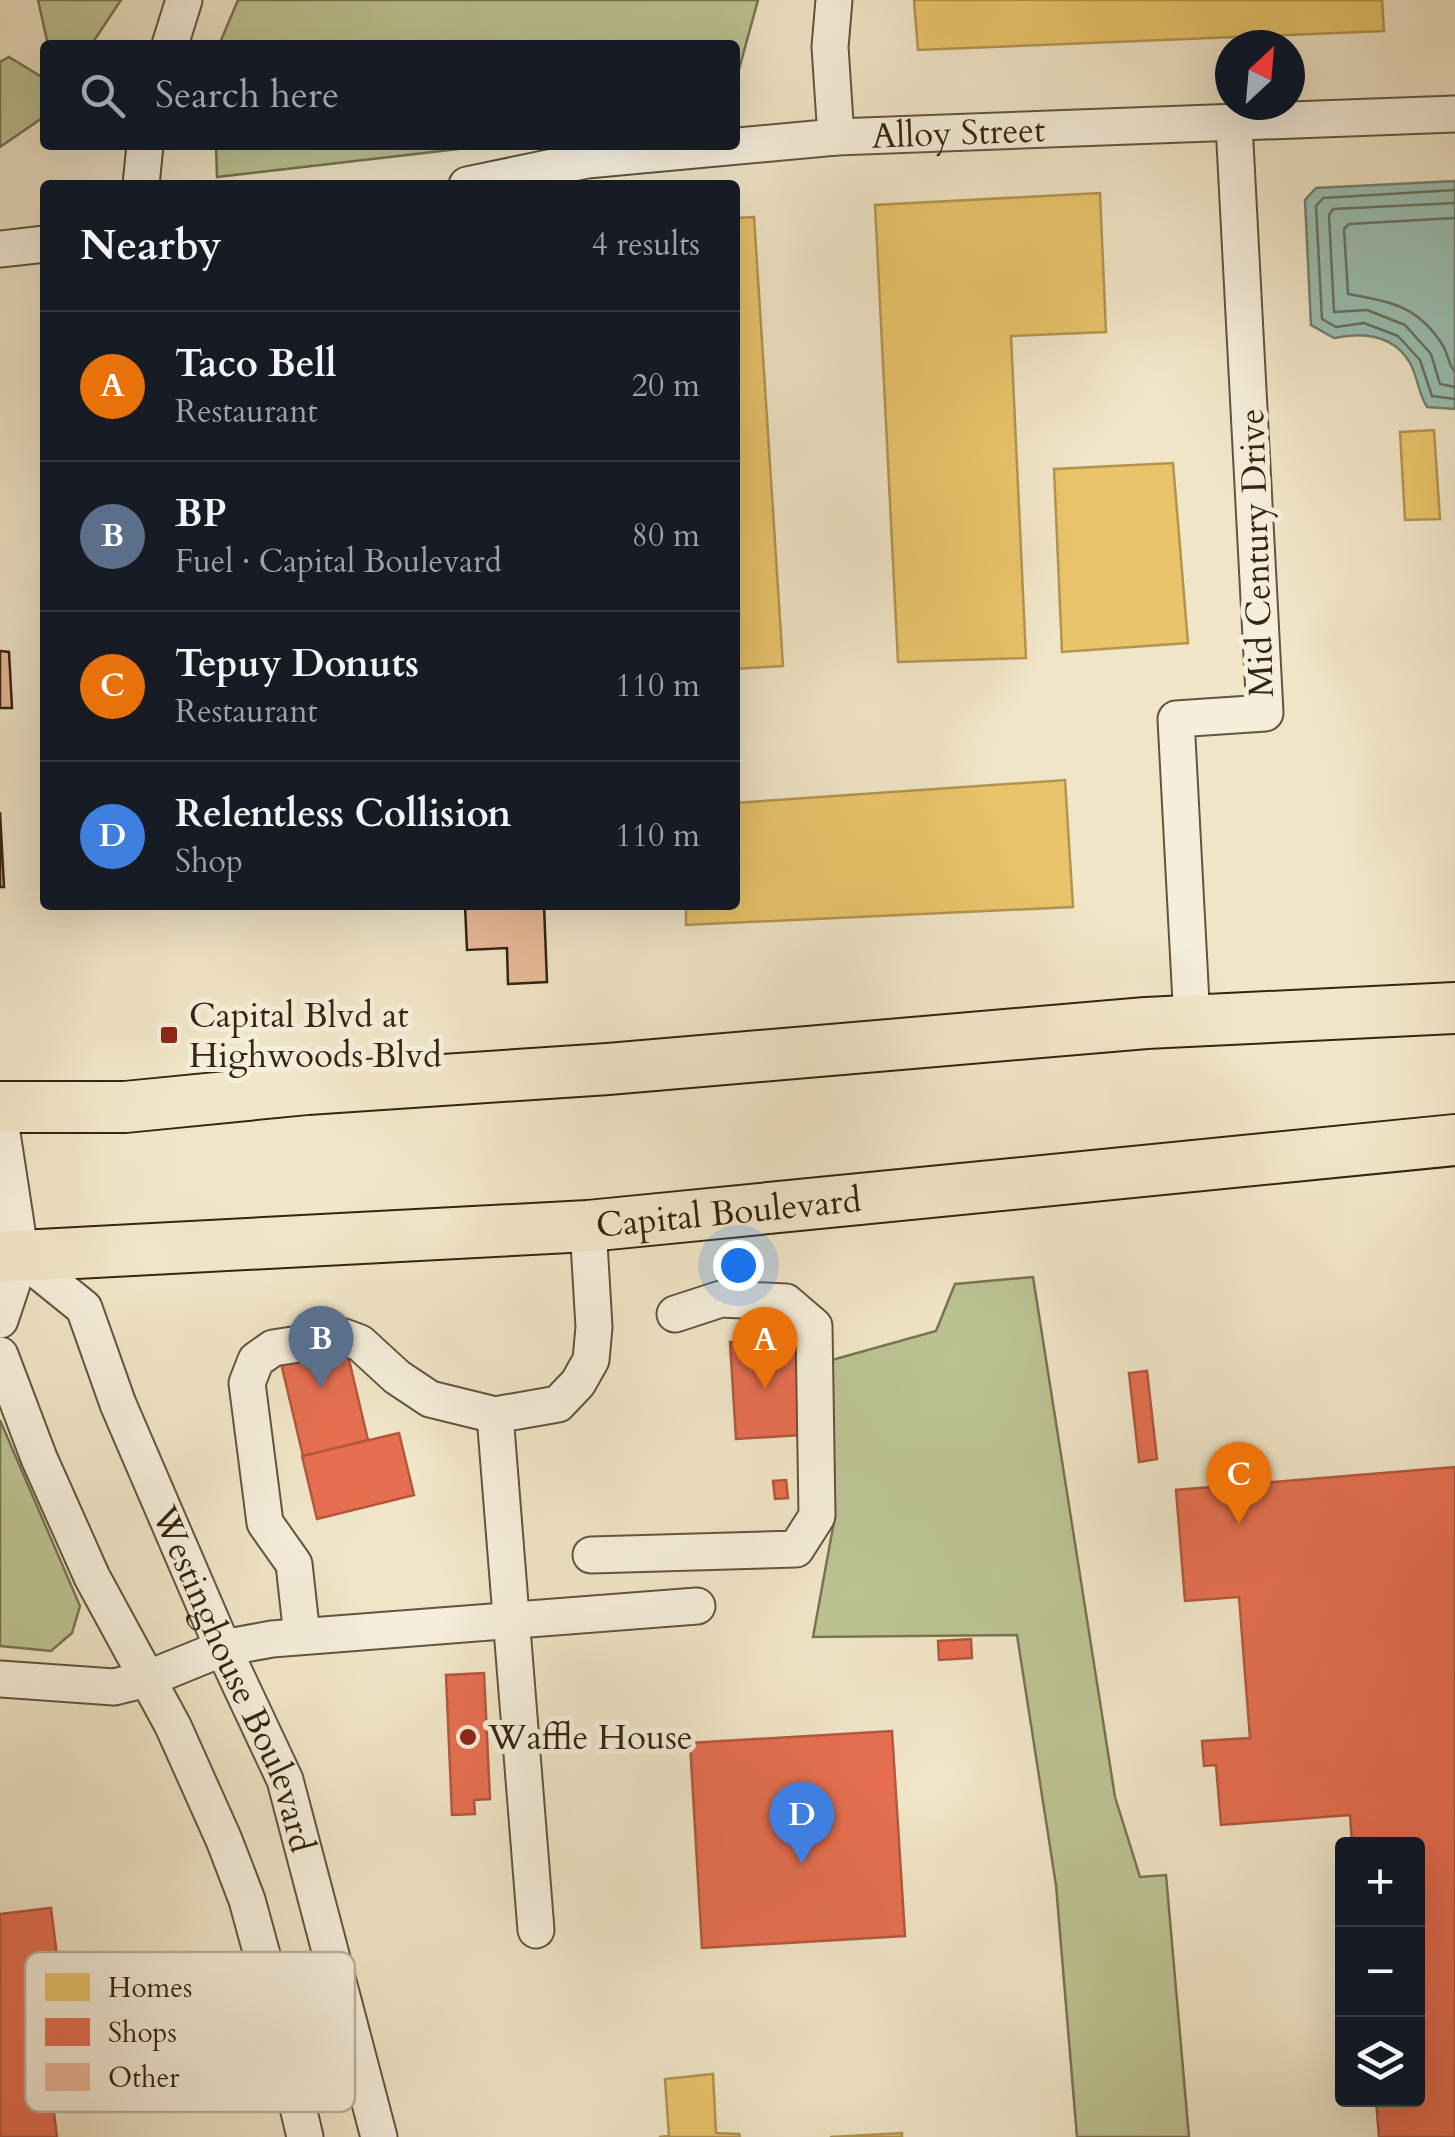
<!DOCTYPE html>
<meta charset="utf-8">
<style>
body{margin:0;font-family:Cardo,serif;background:#242831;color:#f1f3f6}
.controls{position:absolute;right:30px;bottom:30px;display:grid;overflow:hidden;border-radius:10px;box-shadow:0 10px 40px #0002}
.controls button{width:90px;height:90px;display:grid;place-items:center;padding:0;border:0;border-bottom:2px solid #363941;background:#171b24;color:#f1f3f6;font:50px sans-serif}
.compass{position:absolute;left:1215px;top:30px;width:90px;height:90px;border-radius:50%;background:#171b24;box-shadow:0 10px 40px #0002;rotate:26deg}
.you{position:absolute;left:738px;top:1265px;width:35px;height:35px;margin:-25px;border:8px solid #fff;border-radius:50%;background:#1a73e8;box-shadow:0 0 0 15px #1a73e833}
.badge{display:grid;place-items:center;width:65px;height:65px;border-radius:50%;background:#db2777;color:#fff;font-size:32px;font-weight:700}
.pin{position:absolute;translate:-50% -82px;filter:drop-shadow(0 2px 5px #0008)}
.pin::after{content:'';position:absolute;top:52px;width:35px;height:30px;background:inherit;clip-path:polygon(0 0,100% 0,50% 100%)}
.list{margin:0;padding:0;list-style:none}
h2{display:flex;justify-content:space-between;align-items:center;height:130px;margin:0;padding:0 40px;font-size:42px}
h2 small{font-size:32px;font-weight:400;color:#9ea1a6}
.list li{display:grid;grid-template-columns:65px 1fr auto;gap:30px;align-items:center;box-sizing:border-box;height:150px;padding:0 40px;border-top:2px solid #363941}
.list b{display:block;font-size:38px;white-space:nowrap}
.list p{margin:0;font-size:32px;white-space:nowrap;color:#9ea1a6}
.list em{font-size:32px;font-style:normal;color:#9ea1a6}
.icon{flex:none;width:55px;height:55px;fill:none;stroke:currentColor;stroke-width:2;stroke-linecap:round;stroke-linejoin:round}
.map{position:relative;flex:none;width:1455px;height:2137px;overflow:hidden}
.search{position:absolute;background:#171b24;box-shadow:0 10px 40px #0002;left:40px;top:40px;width:700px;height:110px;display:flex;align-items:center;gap:25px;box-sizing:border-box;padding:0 35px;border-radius:10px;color:#9ea1a6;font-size:38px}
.panel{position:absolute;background:#171b24;box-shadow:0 10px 40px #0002;left:40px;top:180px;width:700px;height:730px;border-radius:10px}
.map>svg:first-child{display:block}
.green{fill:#bdc393;stroke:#797451;stroke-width:2.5}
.water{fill:#9abfb3;stroke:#728171;stroke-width:2.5}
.homes{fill:#e9c46a;stroke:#b3944f;stroke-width:2.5}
.shops{fill:#e76f51;stroke:#b2583d;stroke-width:2.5}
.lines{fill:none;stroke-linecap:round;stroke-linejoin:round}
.shore{stroke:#687261;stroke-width:2.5}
.building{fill:#e8b998;stroke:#35240f;stroke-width:2.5}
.minor-casing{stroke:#64543d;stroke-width:39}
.highway-casing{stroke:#35240f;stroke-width:54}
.minor{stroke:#f5eedb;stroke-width:35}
.highway{stroke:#f0e5c7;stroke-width:50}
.poi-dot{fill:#8f2418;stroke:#f5eedb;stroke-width:4}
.labels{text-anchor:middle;stroke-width:10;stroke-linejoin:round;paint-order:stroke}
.street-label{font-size:35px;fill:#35240f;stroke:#f5eedb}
.poi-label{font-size:35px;fill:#35240f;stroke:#f5eedb;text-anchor:start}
.key{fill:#f5eedb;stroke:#bbb19e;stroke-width:2.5}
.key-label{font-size:28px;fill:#35240f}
</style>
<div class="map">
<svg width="1455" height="2137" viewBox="0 0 1455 2137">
<rect width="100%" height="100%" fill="#f0e5c7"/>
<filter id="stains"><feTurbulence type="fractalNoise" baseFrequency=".002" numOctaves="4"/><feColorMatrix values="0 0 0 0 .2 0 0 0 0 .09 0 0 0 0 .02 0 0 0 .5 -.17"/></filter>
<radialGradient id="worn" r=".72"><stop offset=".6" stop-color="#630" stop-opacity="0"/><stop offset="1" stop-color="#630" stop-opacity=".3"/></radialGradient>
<!-- green -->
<path class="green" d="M38,0H121L91,45H48Z
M238,0H758L735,84V45H219Z
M9,57L45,79V116L0,147V62Z
M216,145H493L217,177Z
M1033,1277L1115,1797L1140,1877L1166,1875L1189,2137H1077L1056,1885L1017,1635L813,1637L835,1516L832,1360L936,1331L955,1284Z
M0,1420L80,1606L72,1633L51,1651L0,1646Z"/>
<!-- water -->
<path class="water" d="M1455,181V409L1427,407C1418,393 1418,377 1410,363C1393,334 1363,332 1334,338L1311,325L1305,200L1316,188Z"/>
<!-- homes -->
<path class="homes" d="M914,0H1382L1384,31L918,50Z
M1100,193L1106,332L1011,336L1026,658L898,662L875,205Z
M754,217L783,666L735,669V218Z
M1434,430L1440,519L1405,520L1400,432Z
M1173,463L1188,643L1062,652L1054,469Z
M1065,780L1073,907L686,925V905H735V803Z
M713,2074L716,2133L739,2134L740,2137H659L669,2136L665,2079Z
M902,2133V2137H830Z"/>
<!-- shops -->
<path class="shops" d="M795,1338L801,1435L736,1439L730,1342Z
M345,1343L368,1440L303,1456L280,1359Z
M1147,1371L1157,1459L1139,1462L1129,1373Z
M399,1433L414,1495L317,1519L302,1456Z
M1455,1467V2137H1379L1376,2100H1418V1844H1352L1350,1815L1221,1825L1216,1765L1204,1766L1202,1741L1250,1738L1239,1597L1185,1601L1176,1490Z
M786,1480L788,1498L775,1499L773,1481Z
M971,1639L972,1658L939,1660L938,1641Z
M484,1673L490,1799L474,1800L475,1814L452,1815L446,1675Z
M892,1731L905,1936L702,1948L690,1743Z
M51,1908L60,1980L38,1982L57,2137H0V1914Z"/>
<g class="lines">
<!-- shore -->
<path class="shore" d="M1455,190L1323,198L1316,206L1322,319L1336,327L1364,323L1398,336L1420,360L1432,396L1455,399
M1455,203L1333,209L1329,215L1334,312L1367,310L1405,325L1431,354L1440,384L1455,387
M1455,218L1349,224L1344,229L1348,294C1389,302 1416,304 1442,344C1448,353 1448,364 1455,372"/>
</g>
<!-- building -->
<path class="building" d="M0,651L9,652L12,708H0Z
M0,812L4,887H0Z
M465,905H544L547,982L508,984L507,948L467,950Z"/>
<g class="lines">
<defs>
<g id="minor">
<path d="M834,0L830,47L836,137"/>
<path d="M170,45L184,0"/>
<path d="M141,185L145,145"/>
<path id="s1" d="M467,185L587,160L836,137L1455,114"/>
<path d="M0,249L45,244"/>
<path d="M1192,1022L1176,719L1265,713L1234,124"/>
<path d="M0,1120L21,1257L0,1320"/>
<path id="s2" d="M21,1257L84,1308L118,1404L223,1648L285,1780L379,2137"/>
<path d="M0,1355L39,1458L92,1577L173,1726L224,1840L247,1900L264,1962L305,2137"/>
<path d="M591,1555L796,1549L817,1516L814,1326L786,1302L721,1299L675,1314"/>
<path d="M302,1636L294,1564L265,1523L247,1383L256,1360L273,1348L344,1337L360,1343L397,1377L430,1399L495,1415"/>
<path d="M0,1679L114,1687L147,1679L223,1648L272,1639L697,1606"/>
<path d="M536,1930L495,1415L558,1404L578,1383L591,1360L594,1327L588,1226"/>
</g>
<g id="highway">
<path d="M0,1107H125L307,1089L608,1069L1146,1023L1455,1008"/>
<path id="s3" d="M0,1257L588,1226L1455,1140"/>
</g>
</defs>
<!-- minor casing -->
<use href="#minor" class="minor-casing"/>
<!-- highway casing -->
<use href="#highway" class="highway-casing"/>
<!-- minor -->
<use href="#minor" class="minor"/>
<!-- highway -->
<use href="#highway" class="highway"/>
</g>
<!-- markers -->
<g class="poi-dot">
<rect x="159" y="1025" width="20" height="20" rx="5"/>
<circle cx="468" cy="1737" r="10"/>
</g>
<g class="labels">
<!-- street labels -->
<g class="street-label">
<text dy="12" stroke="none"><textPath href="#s1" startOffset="495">Alloy Street</textPath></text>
<text transform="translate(1256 553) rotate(-92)" y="12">Mid Century Drive</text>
<text dy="12" stroke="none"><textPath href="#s3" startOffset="730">Capital Boulevard</textPath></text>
<text dy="12" stroke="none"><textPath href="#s2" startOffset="482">Westinghouse Boulevard</textPath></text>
</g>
<!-- poi labels -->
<g class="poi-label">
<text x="189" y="1027">Capital Blvd at<tspan x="189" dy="40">Highwoods Blvd</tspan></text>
<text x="488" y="1749">Waffle House</text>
</g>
</g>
<!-- legend -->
<rect x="25" y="1952" width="330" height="160" rx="15" class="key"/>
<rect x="45" y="1973" width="45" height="28" fill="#e9c46a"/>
<rect x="45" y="2018" width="45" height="28" fill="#e76f51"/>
<rect x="45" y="2063" width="45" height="28" fill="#e8b998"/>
<g class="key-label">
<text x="108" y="1997">Homes</text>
<text x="108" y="2042">Shops</text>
<text x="108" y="2087">Other</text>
</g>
<rect width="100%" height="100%" filter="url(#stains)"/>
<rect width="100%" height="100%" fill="url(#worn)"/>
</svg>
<div class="controls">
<button>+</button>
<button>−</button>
<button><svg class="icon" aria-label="layers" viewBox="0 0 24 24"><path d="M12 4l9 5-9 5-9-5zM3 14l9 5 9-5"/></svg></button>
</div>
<svg class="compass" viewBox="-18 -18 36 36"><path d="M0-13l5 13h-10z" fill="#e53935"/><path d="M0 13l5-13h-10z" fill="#9ea1a6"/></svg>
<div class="you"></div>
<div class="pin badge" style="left:765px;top:1389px;background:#e8710a">A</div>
<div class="pin badge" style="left:321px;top:1388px;background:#5c6f8a">B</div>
<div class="pin badge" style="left:1239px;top:1524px;background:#e8710a">C</div>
<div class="pin badge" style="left:802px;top:1864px;background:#3f7fe0">D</div>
<div class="search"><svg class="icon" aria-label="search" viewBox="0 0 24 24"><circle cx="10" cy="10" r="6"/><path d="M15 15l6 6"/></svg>Search here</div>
<section class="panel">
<h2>Nearby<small>4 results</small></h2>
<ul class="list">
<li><span class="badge" style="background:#e8710a">A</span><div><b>Taco Bell</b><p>Restaurant</p></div><em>20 m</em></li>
<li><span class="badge" style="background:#5c6f8a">B</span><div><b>BP</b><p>Fuel · Capital Boulevard</p></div><em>80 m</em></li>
<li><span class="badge" style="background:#e8710a">C</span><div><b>Tepuy Donuts</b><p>Restaurant</p></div><em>110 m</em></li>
<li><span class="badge" style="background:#3f7fe0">D</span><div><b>Relentless Collision</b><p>Shop</p></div><em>110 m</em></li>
</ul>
</section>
</div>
